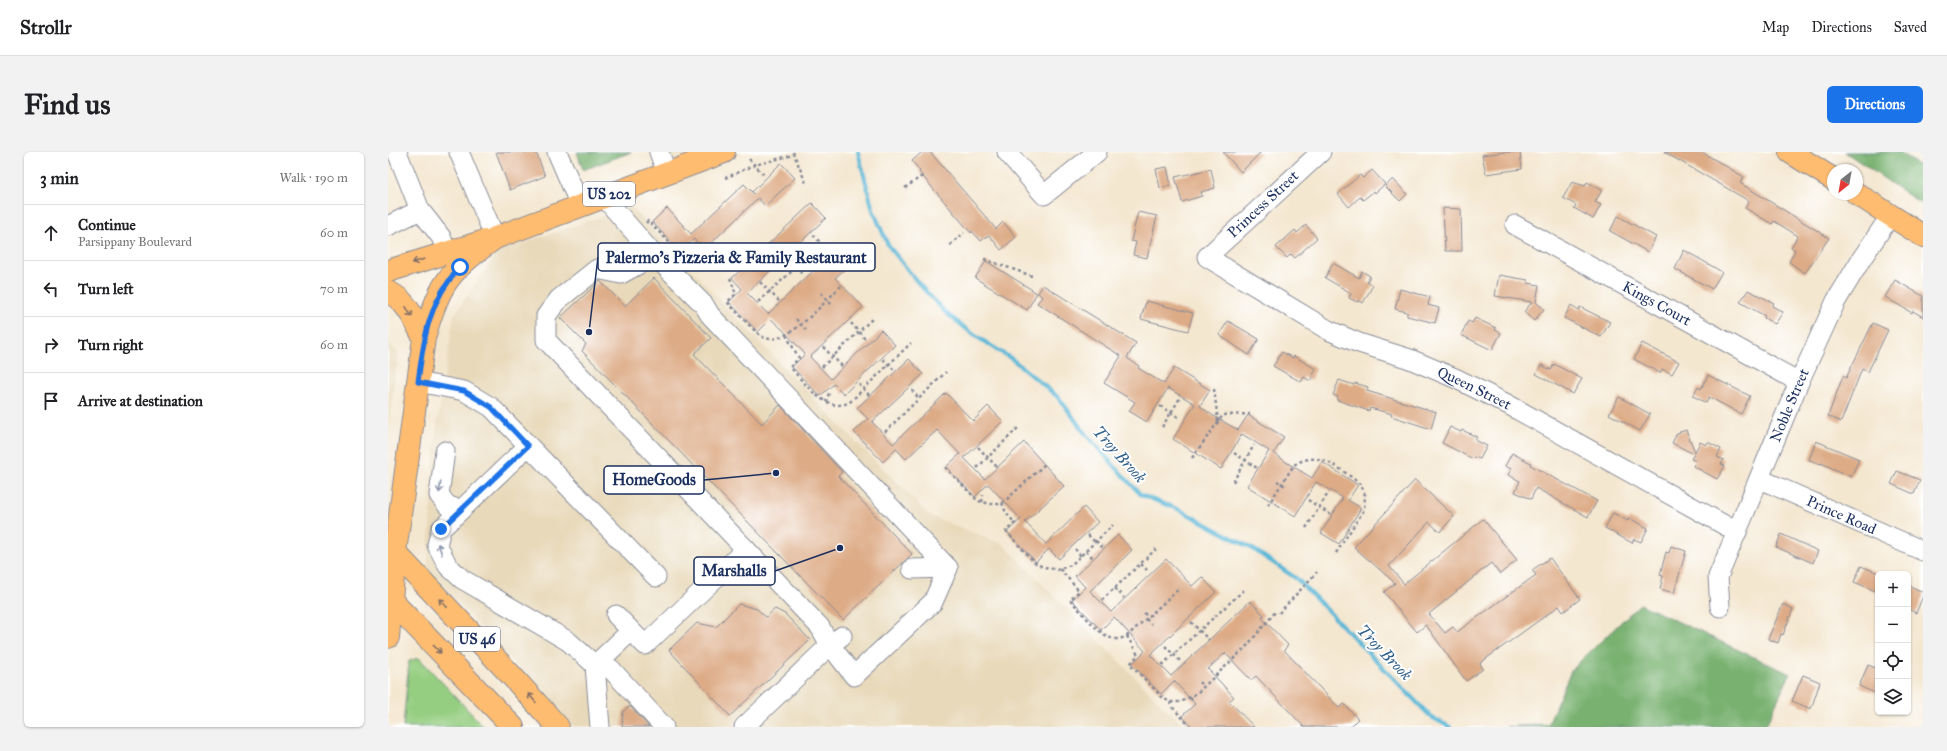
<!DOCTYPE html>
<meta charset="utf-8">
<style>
body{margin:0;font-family:"IM FELL Great Primer",serif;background:#f2f2f2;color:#202124}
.controls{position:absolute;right:12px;bottom:12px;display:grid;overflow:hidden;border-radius:6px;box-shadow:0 1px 3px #0004}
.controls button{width:36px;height:36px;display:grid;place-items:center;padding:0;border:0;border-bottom:1px solid #e0e0e0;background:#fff;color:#202124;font:20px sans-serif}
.compass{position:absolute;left:1439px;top:12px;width:36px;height:36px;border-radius:50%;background:#fff;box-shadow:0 1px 3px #0004;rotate:211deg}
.stop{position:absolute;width:12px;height:12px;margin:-9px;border:3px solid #1a73e8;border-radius:50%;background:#fff}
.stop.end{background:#1a73e8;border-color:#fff;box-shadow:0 1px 4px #0008}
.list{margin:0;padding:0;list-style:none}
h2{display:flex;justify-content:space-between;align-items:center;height:52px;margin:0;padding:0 16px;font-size:17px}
h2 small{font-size:13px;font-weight:400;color:#757577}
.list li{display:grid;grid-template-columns:26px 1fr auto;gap:12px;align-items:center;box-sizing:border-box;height:56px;padding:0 16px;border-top:1px solid #e0e0e0}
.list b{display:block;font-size:15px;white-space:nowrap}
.list p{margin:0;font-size:13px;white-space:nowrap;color:#757577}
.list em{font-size:13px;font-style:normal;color:#757577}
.icon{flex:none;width:22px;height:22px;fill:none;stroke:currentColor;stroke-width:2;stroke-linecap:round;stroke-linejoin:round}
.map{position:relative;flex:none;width:1535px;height:575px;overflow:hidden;border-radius:6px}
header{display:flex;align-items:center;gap:24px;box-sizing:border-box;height:56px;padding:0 20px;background:#fff;border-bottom:1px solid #e0e0e0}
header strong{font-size:19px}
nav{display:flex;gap:22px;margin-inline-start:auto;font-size:14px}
.intro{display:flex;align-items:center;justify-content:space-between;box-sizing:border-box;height:96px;padding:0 24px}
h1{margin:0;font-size:28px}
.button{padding:10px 18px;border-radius:6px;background:#1a73e8;color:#fff;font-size:14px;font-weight:700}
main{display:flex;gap:24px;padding:0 24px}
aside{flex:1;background:#fff;border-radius:6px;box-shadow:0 1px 3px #0004}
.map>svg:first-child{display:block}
.built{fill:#e8d9ba}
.green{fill:#95ce81;stroke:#587e70}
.forest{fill:#78b16f;stroke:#4a7066}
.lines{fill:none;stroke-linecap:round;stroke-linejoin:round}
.stream{stroke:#5ab8d8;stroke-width:4}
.building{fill:#ddab86}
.minor-casing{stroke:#888b97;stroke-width:21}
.major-casing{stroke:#888b97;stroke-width:24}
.highway-casing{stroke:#888b97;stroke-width:24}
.path{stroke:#888b97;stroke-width:2.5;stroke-dasharray:3 3;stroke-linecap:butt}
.minor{stroke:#fff;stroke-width:19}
.major{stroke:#febc70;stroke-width:22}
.highway{stroke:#febc70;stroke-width:22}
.oneway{stroke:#816e66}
.oneway2{stroke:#8d97ae}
.route{stroke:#1a73e8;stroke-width:5}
.labels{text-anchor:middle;stroke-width:4;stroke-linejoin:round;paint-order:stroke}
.shield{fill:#fff;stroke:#5f6d8e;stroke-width:1}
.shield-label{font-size:14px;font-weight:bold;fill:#1b2f5e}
.street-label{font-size:15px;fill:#1b2f5e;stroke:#fff}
.water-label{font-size:16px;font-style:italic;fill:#315f89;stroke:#fff}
.leader{fill:none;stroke:#1b2f5e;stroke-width:1.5}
.callout-dot{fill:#1b2f5e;stroke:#fff;stroke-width:1.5}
.callout{fill:#fff;stroke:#1b2f5e;stroke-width:1.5}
.callout-label{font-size:16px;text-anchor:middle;font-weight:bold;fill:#1b2f5e}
</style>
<header>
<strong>Strollr</strong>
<nav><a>Map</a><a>Directions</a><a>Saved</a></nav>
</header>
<div class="intro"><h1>Find us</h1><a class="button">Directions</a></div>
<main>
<aside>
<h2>3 min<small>Walk · 190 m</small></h2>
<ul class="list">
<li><svg class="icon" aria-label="ahead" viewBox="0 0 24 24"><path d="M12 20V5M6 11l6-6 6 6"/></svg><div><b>Continue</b><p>Parsippany Boulevard</p></div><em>60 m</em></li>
<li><svg class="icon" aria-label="left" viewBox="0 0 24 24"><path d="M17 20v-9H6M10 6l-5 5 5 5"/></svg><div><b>Turn left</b></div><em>70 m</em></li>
<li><svg class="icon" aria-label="right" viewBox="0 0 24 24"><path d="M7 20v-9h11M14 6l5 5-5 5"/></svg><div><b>Turn right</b></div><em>60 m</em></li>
<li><svg class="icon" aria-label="arrive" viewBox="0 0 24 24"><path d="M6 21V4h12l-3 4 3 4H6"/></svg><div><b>Arrive at destination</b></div></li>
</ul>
</aside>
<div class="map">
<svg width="1535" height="575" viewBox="0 0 1535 575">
<rect width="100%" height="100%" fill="#fff"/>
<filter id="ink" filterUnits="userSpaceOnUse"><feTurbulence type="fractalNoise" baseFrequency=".025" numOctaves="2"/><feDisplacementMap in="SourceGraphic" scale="8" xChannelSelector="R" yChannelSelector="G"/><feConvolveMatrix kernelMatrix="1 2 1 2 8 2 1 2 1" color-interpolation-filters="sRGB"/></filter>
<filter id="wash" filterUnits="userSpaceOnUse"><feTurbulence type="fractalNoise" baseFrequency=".012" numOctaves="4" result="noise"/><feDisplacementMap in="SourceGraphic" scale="16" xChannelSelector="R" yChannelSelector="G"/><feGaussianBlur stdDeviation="0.9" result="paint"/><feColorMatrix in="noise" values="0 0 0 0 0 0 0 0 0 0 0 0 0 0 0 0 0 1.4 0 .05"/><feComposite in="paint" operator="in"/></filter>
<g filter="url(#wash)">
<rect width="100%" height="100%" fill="#f4e7d0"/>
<!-- built -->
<path class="built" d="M243,55L439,260L542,364L615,392L796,575H186L39,419L48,279L66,163L110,99Z
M0,190L10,200L0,279Z"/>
<!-- green -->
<path class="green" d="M31,506L96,575H15L21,509Z"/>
<!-- forest -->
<path class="forest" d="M189,0H243L195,18Z
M1457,0H1512L1535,17V53Z
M1252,452L1402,522L1377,575H1118L1160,572L1184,517Z"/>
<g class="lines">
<!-- stream -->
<path class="stream" d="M470,0L485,58L500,93L531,132L558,161L586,183L624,207L671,246L699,284L753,343L792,358L865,397L909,427L1043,565L1062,575"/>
</g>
<g id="blocks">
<!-- building -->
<path class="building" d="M108,0H148L157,24L122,38Z
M534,0H542L608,77L615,70L628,85L613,98L601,83L593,89L584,79L583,81L531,20L532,19L524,9Z
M835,0H873L853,20Z
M1117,0H1132L1134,17L1098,22L1094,3Z
M1276,0H1314L1356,25L1352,31L1441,86L1417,121L1401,110L1407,98L1403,95L1410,84L1386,69L1384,72L1357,56L1361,49Z
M393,11L407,26L377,54L370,46L316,98L306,87L293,100L264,70L279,56L303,82L356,32L366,42L364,40Z
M779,15L783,33L772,36L768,17Z
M823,17L827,36L813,40L814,44L794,50L787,25Z
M984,18L997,32L987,41L986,39L975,48L972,45L961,55L950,42L972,23L975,26Z
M1005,27L1019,42L1012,49L997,34Z
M1184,30L1197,34L1199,30L1214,38L1207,50L1213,53L1205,67L1186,56L1188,53L1175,46Z
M424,51L438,66L359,141L380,162L445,100L459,115L447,126L475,155L422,205L443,227L493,178L507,193L456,242L446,232L432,244L404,215L417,202L394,177L383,167L370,180L341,150L354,137L344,126Z
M1055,56L1073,57L1074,99H1057Z
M750,60L769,64L759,106L745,103L748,90L743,89Z
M1230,64L1268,85L1260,100L1222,79Z
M918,73L929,86L907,106L903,102L899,106L888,95L907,78L909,81Z
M1296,98L1334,120L1324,137L1287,117Z
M598,109L649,141L639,158L587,126Z
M945,111L971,126L974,119L982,124L979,130L985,133L975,151L970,148L969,150L961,146L963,141L937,126Z
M1111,123L1140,128V131L1151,133L1148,150L1156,157L1146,169L1136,160L1144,150L1107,144Z
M266,126L323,186L306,202L374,272L392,253L454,320L450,324L524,402L455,468L194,199L198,192L172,166L212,129L237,154Z
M1507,128L1535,144V165L1525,159L1524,161L1497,145Z
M655,133L748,191L739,206L751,214L750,216L776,232L786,216L822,238L812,254L824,263L850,278L860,263L896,285L886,301L898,310L924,326L934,310L970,333L960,348L973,356L951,392L933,381L955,346L928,330L907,364L859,334L881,299L854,282L833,317L785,287L807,252L780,236L759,270L741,259L747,250L716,231L733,204L649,151L654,145L650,141Z
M1012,137L1042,145L1040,153L1051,156L1047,171L1019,164V160L1007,157Z
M1360,138L1386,151L1384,154L1395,160L1387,172L1376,166L1377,164L1352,150Z
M758,149L805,161L800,179L753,167Z
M1183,153L1191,158L1192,155L1222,170L1213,185L1176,166Z
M1087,166L1108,176L1107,178L1113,181L1104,198L1073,183L1080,169L1084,171Z
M840,169L871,187L861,203L831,183Z
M1485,171L1500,178L1480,220L1474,217L1453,270L1440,264L1455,224L1458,226Z
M1254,191L1291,210L1284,222L1274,217L1272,221L1246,207Z
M894,200L905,206L906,204L928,217L922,229L916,225L913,230L885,214Z
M521,207L535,222L484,270L505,292L558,241L585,269L600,254L615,269L576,306L597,327L636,290L676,334L637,370L658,392L696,355L710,370L671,407L661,397L648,410L619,380L633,367L600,332L587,345L558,315L572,302L549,278L518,307L508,297L495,310L466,280L480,267L469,256Z
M1166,212L1194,227L1185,242L1148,222L1153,213L1163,218Z
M1320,223L1362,244L1353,262L1321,245L1318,251L1305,244L1310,235L1313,237Z
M951,228L966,233L967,231L980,235L979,239L1048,260L1043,277L1003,264L1004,262L982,256L981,259L949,248L950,245L945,243Z
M1231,245L1262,262L1252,279L1221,262Z
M1062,275L1073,280L1074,278L1089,285L1087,288L1099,294L1092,307L1087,305L1085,307L1054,291Z
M1298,278L1307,300L1312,290L1318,293L1320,290L1333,297L1329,305L1336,308L1333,312L1337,314L1329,327L1305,314L1308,309L1303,307L1306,302L1284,291L1289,281Z
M1428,289L1471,307L1463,325L1433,311V312L1421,308Z
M1124,301L1143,311L1142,313L1209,349L1200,365L1148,336L1143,347L1127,340L1132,329L1120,323L1123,317L1117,314Z
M1509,319L1532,328L1526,342L1503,332Z
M1027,328L1066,364L1052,380L1041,370L1001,414L1016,432L1095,367L1129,408L1112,422L1103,411L1041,462L1057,481L1065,475L1069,480L1148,423L1144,418L1162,406L1192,447L1175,460L1171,454L1092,511L1095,517L1078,529L1038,473L1029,480L996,440L1007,431L966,395Z
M1225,361L1240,369L1241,366L1260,376L1253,390L1246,387L1244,391L1217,376Z
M1393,382L1430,399L1425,411L1388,395Z
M730,383L744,398L702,439L723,460L778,407L804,434L814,425L828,440L762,503L783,524L862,449L876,463L874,466L900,493L896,498L951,556L956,552L970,567L962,575H916L868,524L863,528L837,501L820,517L846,545L841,549L866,575H804L794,564L807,552L786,529L773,542L744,512L757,499L726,465L713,478L684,448L697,435L687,424Z
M1283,394L1298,399L1286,441L1272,437L1275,424L1272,423L1278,400L1281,401Z
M1473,414L1490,421V440L1466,430Z
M1520,433L1535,440V444L1528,461L1520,457Z
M351,452L369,457L378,465L387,457L397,462L422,488L342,564L281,498L309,471L328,475Z
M1395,452L1405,457L1395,483L1393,482L1390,491L1380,487Z
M1480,513L1490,517V535L1487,541L1471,534Z
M1415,523L1432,530L1423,557L1404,549Z
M240,555H243L261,575H234L235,560Z"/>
</g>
</g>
<g filter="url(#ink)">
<use href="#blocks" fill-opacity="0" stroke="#888b97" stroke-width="1"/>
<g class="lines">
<defs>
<g id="minor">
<path d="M9,0L32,58L53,85L59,100"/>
<path d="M71,0L107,86"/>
<path d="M169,0L192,53"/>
<path d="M271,0L279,22"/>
<path d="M619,0L656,43L709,0"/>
<path id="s1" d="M933,0L819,105L940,178L971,191L1022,207L1069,227L1121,253L1349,380"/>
<path d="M215,44L265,102L316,153L322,163L560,416"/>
<path id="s2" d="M1127,73L1411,230"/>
<path d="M0,74L32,58"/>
<path d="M265,102L253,111L233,122L209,117L171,147L158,164V188L432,475L442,493L466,524L545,450L560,416"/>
<path d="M30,230L76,239L103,255L268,425"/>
<path d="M140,294L53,377L49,393L60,414L74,427L180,489L207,513L223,517L276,575"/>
<path d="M57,299L51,343L59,353L72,358"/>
<path id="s3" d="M1372,327L1535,399"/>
<path d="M524,417L560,416"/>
<path id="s4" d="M1332,455L1330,425L1411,230L1448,149L1474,106L1503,63"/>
<path d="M228,463L257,493L358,397"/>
<path d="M212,575L207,513L243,479"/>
<path d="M356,575L442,493L454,484"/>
</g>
<path id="major" d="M1402,0L1445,27
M1469,42L1535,84
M0,119L97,89
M0,140C19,148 26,168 36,186
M0,485L7,400L36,186C41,168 47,148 57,132C69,113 90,99 107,86L336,0"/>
<path id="highway" d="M0,393L122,522L170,575
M0,445L125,575"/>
</defs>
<!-- minor casing -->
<use href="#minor" class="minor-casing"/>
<!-- major casing -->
<use href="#major" class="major-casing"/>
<!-- highway casing -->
<use href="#highway" class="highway-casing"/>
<!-- path -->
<path class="path" d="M405,0L418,31
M361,7L376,23
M337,26L367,13L405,3
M517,36L534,24
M258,71L260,69L293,102L307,103L315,100
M562,93L576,81
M399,106L415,123
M596,107L644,124
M342,126L348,142L339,150C347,157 369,184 377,186C400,194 438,148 453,134
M372,130L391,149
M433,141L444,153
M370,150L434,92L425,83
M408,167L418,178
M463,171L478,188
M398,183L411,206L402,215C416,230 438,263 462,250L523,191
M435,195L454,214
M495,207L507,219
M434,215L485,166
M471,232L482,244
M826,237L830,269
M524,238L531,247
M438,250L441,241
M772,254L792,266
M774,275L792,246
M497,280L558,220
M590,295L609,315
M846,301L869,316
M804,306L835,263L862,262
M557,315L590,349L603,352H611L617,349L657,312
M589,316L631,275
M889,329L899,335
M845,330L866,293
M920,348L943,363
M594,350L595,343
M614,351L618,361L627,371L618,379L646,410L653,414L669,418L683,413L725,373
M880,353L906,313C932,296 952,318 973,332L977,343L976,358L948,401
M918,376L941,340
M700,383L707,390
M708,389L716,397
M687,397L693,404
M698,399L705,406
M753,412L759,418
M672,417L691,439L682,448C693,458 714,489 730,487C733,487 736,485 739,484L792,436
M727,436L736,446
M714,448L768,397
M756,461L760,465
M891,461L929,420
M758,467L763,472
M803,470L821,488
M739,484L750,503L742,512L775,546L782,550H793L809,541L858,495L888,459
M777,494L794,511
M774,513L858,436
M811,530L815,535
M802,546L806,550
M782,550L786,557L803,575"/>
<!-- minor -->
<use href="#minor" class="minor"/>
<!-- major -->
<use href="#major" class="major"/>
<!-- highway -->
<use href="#highway" class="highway"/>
</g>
<!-- one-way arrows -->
<defs><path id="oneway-shaft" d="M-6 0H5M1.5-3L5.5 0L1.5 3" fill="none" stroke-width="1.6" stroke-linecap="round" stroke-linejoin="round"/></defs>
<g class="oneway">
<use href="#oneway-shaft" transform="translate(30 109) rotate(162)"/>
<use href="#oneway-shaft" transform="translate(21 160) rotate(60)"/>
<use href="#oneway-shaft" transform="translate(55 451) rotate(-133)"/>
<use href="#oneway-shaft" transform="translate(49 497) rotate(46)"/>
<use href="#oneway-shaft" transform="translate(144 546) rotate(-132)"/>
</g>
<g class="oneway2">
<use href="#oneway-shaft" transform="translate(52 335) rotate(98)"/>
<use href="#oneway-shaft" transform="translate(52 397) rotate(-109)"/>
</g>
</g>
<g class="lines" filter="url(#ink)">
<!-- route -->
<path class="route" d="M53,377L140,294L103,255L76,239L30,230C36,185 40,150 72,115"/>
</g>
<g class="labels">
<!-- shield labels -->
<g class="shield">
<rect x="195" y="30" width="52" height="24" rx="3"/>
<rect x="66" y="475" width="46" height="24" rx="3"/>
</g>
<g class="shield-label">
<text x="221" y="47">US 202</text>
<text x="89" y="492">US 46</text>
</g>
<!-- street labels -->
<g class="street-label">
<text transform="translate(875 52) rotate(-43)" y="5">Princess Street</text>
<text dy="5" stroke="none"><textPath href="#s2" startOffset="162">Kings Court</textPath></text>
<text dy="5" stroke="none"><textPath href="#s1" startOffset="454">Queen Street</textPath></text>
<text dy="5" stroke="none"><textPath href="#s4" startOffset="216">Noble Street</textPath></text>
<text dy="5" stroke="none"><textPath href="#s3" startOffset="89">Prince Road</textPath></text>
</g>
<!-- water labels -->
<g class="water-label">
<text transform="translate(732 302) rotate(48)" y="6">Troy Brook</text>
<text transform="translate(997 500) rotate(46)" y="6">Troy Brook</text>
</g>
</g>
<!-- callouts -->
<path class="leader" d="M201 180L210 105M388 321L316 328M452 396L387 419"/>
<g class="callout-dot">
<circle cx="201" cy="180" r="4"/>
<circle cx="388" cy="321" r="4"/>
<circle cx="452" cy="396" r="4"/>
</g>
<g class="callout">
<rect x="210" y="91" width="277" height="28" rx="4"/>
<rect x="216" y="314" width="100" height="28" rx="4"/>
<rect x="306" y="405" width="81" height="28" rx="4"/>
</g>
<g class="callout-label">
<text x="348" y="111">Palermo's Pizzeria &amp; Family Restaurant</text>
<text x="266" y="333">HomeGoods</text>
<text x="346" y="424">Marshalls</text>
</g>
</svg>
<div class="controls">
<button>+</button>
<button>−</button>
<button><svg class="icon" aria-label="locate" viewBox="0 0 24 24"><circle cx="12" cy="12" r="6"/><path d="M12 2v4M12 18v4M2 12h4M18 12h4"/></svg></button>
<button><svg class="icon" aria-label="layers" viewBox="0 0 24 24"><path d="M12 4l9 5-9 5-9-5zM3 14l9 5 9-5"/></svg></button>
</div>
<svg class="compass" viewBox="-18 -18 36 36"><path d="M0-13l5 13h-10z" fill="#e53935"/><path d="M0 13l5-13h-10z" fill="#757577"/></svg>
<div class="stop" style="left:72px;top:115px"></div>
<div class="stop end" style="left:53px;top:377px"></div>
</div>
</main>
